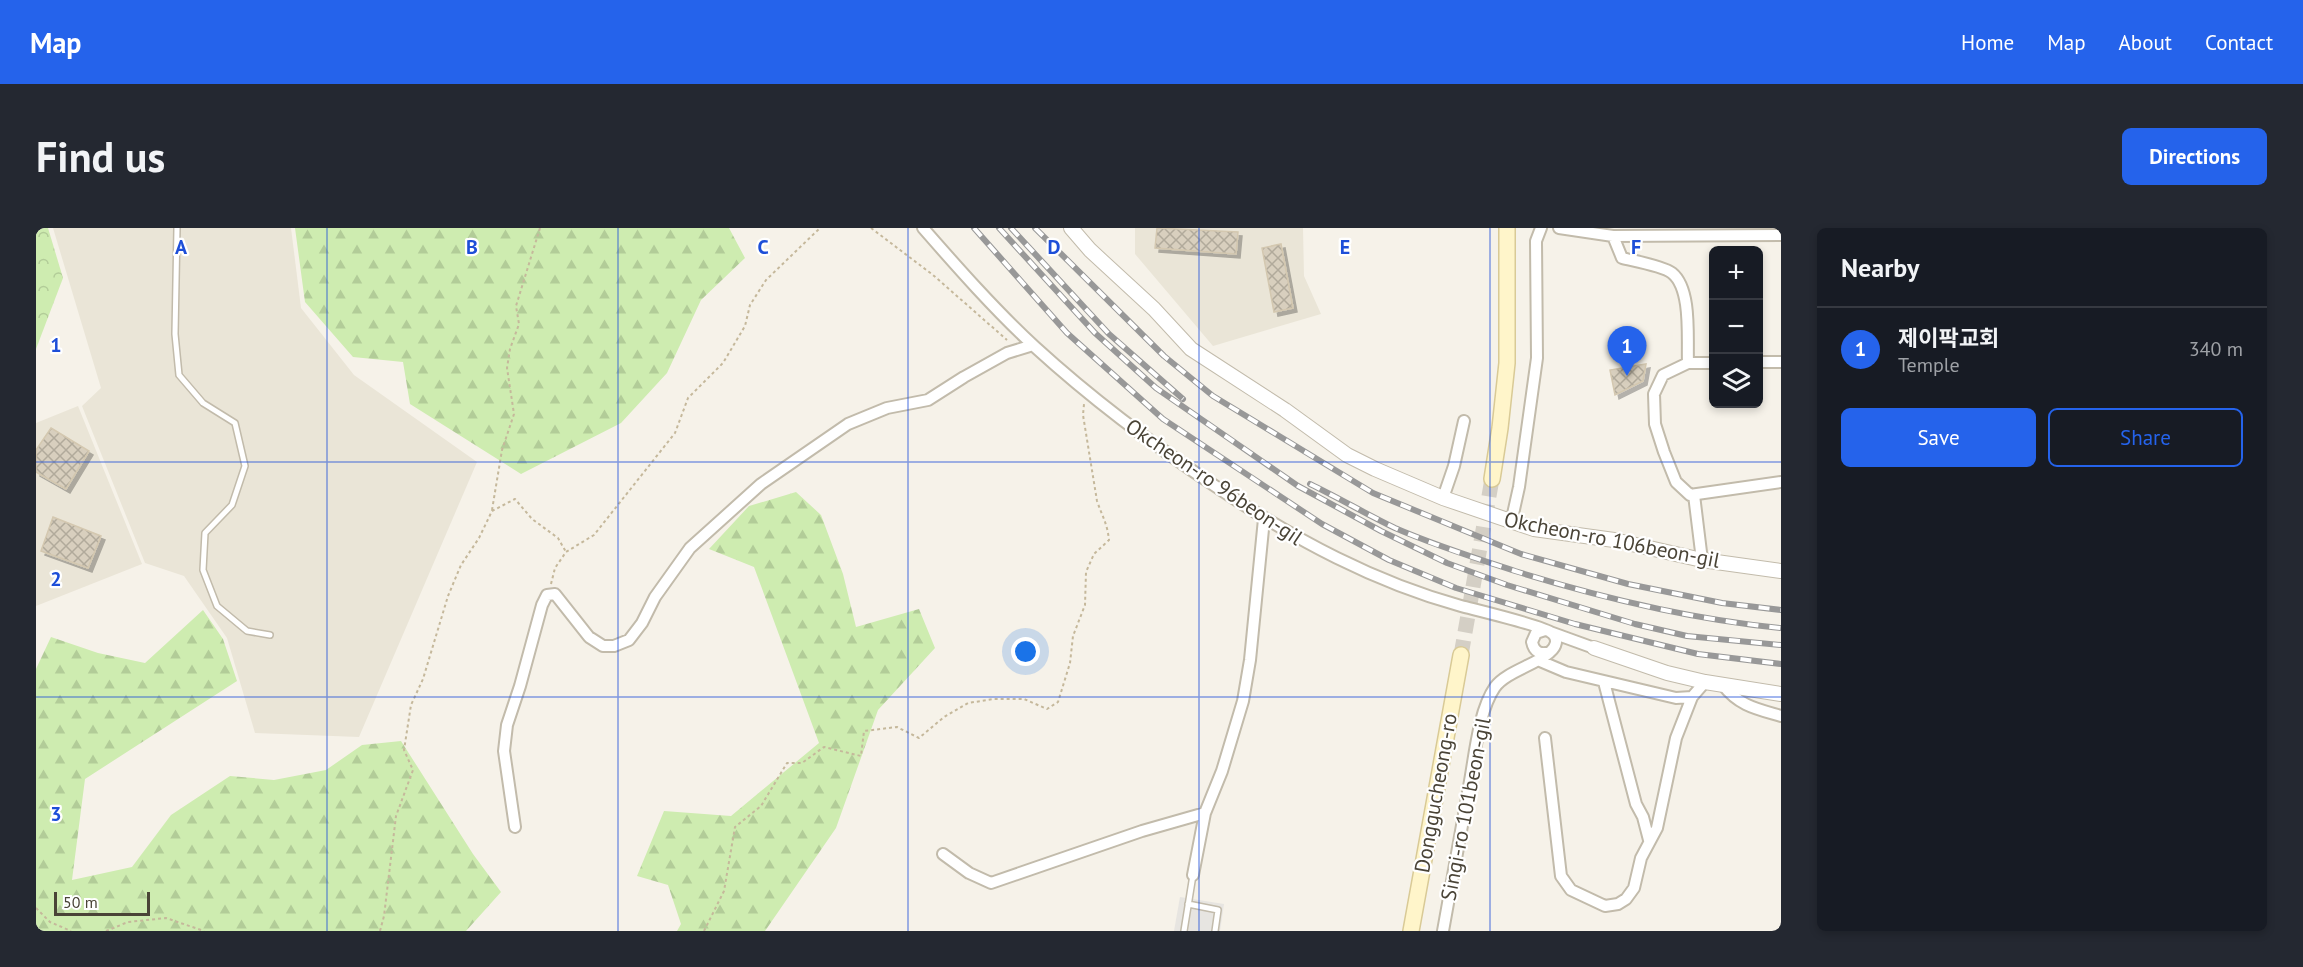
<!DOCTYPE html>
<meta charset="utf-8">
<style>
body{margin:0;font-family:"PT Sans","Noto Sans KR",sans-serif;background:#242831;color:#f1f3f6}
.controls{position:absolute;right:18px;top:18px;display:grid;overflow:hidden;border-radius:9px;box-shadow:0 3px 9px #0003}
.controls button{width:54px;height:54px;display:grid;place-items:center;padding:0;border:0;border-bottom:2px solid #363941;background:#171b24;color:#f1f3f6;font:30px sans-serif}
.scale{position:absolute;left:18px;bottom:15px;width:96px;box-sizing:border-box;padding-left:6px;border:3px solid #4a4437;border-top:0;font-size:16px;line-height:21px;white-space:nowrap;color:#4a4437;-webkit-text-stroke:4px #fff;paint-order:stroke}
.you{position:absolute;left:990px;top:424px;width:21px;height:21px;margin:-15px;border:4px solid #fff;border-radius:50%;background:#1a73e8;box-shadow:0 0 0 9px #1a73e833}
.badge{display:grid;place-items:center;width:39px;height:39px;border-radius:50%;background:#2563eb;color:#fff;font-size:20px;font-weight:700}
.pin{position:absolute;translate:-50% -50px;filter:drop-shadow(0 2px 3px #0008)}
.pin::after{content:'';position:absolute;top:32px;width:21px;height:18px;background:inherit;clip-path:polygon(0 0,100% 0,50% 100%)}
.list{margin:0;padding:0;list-style:none}
h2{display:flex;justify-content:space-between;align-items:center;height:78px;margin:0;padding:0 24px;font-size:26px}
h2 small{font-size:20px;font-weight:400;color:#9ea1a6}
.list li{display:grid;grid-template-columns:39px 1fr auto;gap:18px;align-items:center;box-sizing:border-box;height:84px;padding:0 24px;border-top:2px solid #363941}
.list b{display:block;font-size:22px;white-space:nowrap}
.list p{margin:0;font-size:20px;white-space:nowrap;color:#9ea1a6}
.list em{font-size:20px;font-style:normal;color:#9ea1a6}
.actions{display:flex;gap:12px;padding:18px 24px}
.actions a{flex:1;padding:14px 0;border:2px solid #2563eb;border-radius:9px;text-align:center;font-size:21px;color:#2563eb}
.actions .main{background:#2563eb;color:#fff}
.icon{flex:none;width:33px;height:33px;fill:none;stroke:currentColor;stroke-width:2;stroke-linecap:round;stroke-linejoin:round}
.map{position:relative;flex:none;width:1745px;height:703px;overflow:hidden;border-radius:9px}
header{display:flex;align-items:center;gap:36px;box-sizing:border-box;height:84px;padding:0 30px;background:#2563eb;color:#fff}
header strong{font-size:28px}
nav{display:flex;gap:33px;margin-inline-start:auto;font-size:21px}
.intro{display:flex;align-items:center;justify-content:space-between;box-sizing:border-box;height:144px;padding:0 36px}
h1{margin:0;font-size:42px}
.button{padding:15px 27px;border-radius:9px;background:#2563eb;color:#fff;font-size:21px;font-weight:700}
main{display:flex;gap:36px;padding:0 36px}
aside{flex:1;background:#171b24;border-radius:9px;box-shadow:0 3px 9px #0003}
.map>svg:first-child{display:block}
.residential{fill:#eae5d7}
.forest{fill:url(#forest-firs)}
.park{fill:url(#park-crowns)}
.parking{fill:#e7e5e1}
.building{fill:url(#building-cross-hatch);stroke:#d4c8b0;stroke-width:1.5;filter:url(#shadow)}
.lines{fill:none;stroke-linecap:round;stroke-linejoin:round}
.secondary-tunnel{stroke:#d4cfc5;stroke-width:15;stroke-dasharray:15 8;stroke-linecap:butt}
.service-casing{stroke:#c2bbab;stroke-width:8}
.minor-casing{stroke:#c2bbab;stroke-width:14}
.tertiary-casing{stroke:#c2bbab;stroke-width:16}
.secondary-casing{stroke:#d9ca96;stroke-width:18}
.path{stroke:#c5b89b;stroke-width:2;stroke-dasharray:3 3;stroke-linecap:butt}
.service{stroke:#fff;stroke-width:5}
.minor{stroke:#fff;stroke-width:10}
.tertiary{stroke:#fff;stroke-width:14}
.secondary{stroke:#fff5ca;stroke-width:15}
.rail-casing{stroke:#989898;stroke-width:6}
.rail{stroke:#fff;stroke-width:4;stroke-dasharray:11;stroke-linecap:butt}
.grid{fill:none;stroke:#1d4ed8;stroke-width:1.5;stroke-opacity:0.55}
.labels{text-anchor:middle;stroke-width:4.5;stroke-linejoin:round;paint-order:stroke}
.street-label{font-size:21px;fill:#4a4437;stroke:#fff}
.grid-label{font-size:20px;text-anchor:middle;font-weight:bold;fill:#1d4ed8;stroke:#fff;stroke-width:4.5;stroke-linejoin:round;paint-order:stroke}
</style>
<header>
<strong>Map</strong>
<nav><a>Home</a><a>Map</a><a>About</a><a>Contact</a></nav>
</header>
<div class="intro"><h1>Find us</h1><a class="button">Directions</a></div>
<main>
<div class="map">
<svg width="1745" height="703" viewBox="0 0 1745 703">
<defs>
<pattern id="forest-firs" width="22" height="20" patternUnits="userSpaceOnUse" patternTransform="scale(1.5)"><rect width="22" height="20" fill="#ceecb0"/><path d="M5 1l3.5 6h-7zM16 11l3.5 6h-7z" fill="#b2cc98"/></pattern>
<pattern id="park-crowns" width="20" height="18" patternUnits="userSpaceOnUse" patternTransform="scale(1.5)"><rect width="20" height="18" fill="#ceecb0"/><path d="M2 6a3 3 0 1 1 6 0M12 15a3 3 0 1 1 6 0" fill="none" stroke="#b2cc98"/></pattern>
<pattern id="building-cross-hatch" width="8" height="8" patternUnits="userSpaceOnUse" patternTransform="scale(1.5)"><rect width="8" height="8" fill="#d8cfbe"/><path d="M0 0l8 8M0 8l8-8" fill="none" stroke="#b1aa9b"/></pattern>
<filter id="shadow"><feDropShadow dx="4" dy="4" stdDeviation="0" flood-color="#0004"/></filter>
</defs>
<rect width="100%" height="100%" fill="#f6f2e9"/>
<!-- residential -->
<path class="residential" d="M17,0H255L265,80L318,147L441,234L323,509L219,505L191,410L148,348L109,335L46,178L65,160Z
M1099,0H1267L1268,48L1285,86L1177,118L1099,26Z
M42,178L106,336L0,378V195Z"/>
<!-- forest -->
<path class="forest" d="M259,0H693L709,30L665,72L631,145L585,195L485,246L374,176L367,134L317,129L269,74Z
M760,264L785,287L807,346L820,399L883,381L899,420L842,482L800,600L729,703H641L645,696L632,657L601,648L628,583L695,588L783,515L718,339L673,321L713,278Z
M167,382L187,411L201,453L49,551L36,652L96,639L135,587L194,548L238,552L290,542L326,517L365,513L437,626L465,664L430,703H0V441L15,409L62,425L109,435Z"/>
<!-- park -->
<path class="park" d="M0,0H12L27,50L0,121Z"/>
<!-- parking -->
<path class="parking" d="M1144,669L1188,676L1184,703H1138Z"/>
<!-- building -->
<path class="building" d="M1121,0L1202,4L1200,26L1119,20Z
M1245,16L1257,80L1238,84L1226,20Z
M1610,136L1607,153L1579,167L1574,142Z
M15,200L53,223L30,261L0,244V222Z
M17,289L65,308L52,340L5,323Z"/>
<g class="lines">
<!-- secondary-tunnel -->
<path class="secondary-tunnel" d="M1425,427L1456,251"/>
<defs>
<path id="service" d="M141,0L139,106L143,147L167,175L199,195L209,238L196,277L169,305L167,342L181,378L211,403L234,407
M1152,676L1182,682L1179,703
M1148,703L1157,647"/>
<path id="minor" d="M887,0C922,40 959,82 999,119C1057,172 1120,219 1185,262C1260,312 1338,354 1425,378C1440,382 1508,398 1516,405C1523,411 1520,419 1514,424C1504,427 1498,424 1496,414L1500,405L1509,402
M1523,0L1577,8L1745,7
M1577,8L1586,30C1598,33 1627,38 1636,45C1656,61 1651,110 1652,135
M1722,134H1745
M1678,135H1652L1627,147L1618,166L1619,196L1628,224L1640,254L1654,267L1745,254
M1658,267L1666,332
M1407,270L1418,238L1428,193
M1475,295L1483,259L1501,130L1500,13L1505,0
M1514,404L1558,420
M1504,433L1530,444L1640,470L1656,469L1669,454
M1568,454L1600,576L1607,589L1613,612
M1687,457C1703,478 1721,481 1745,488
M1509,510L1525,648L1535,662L1569,678L1582,676L1590,671L1598,660L1605,630L1621,600L1640,510L1656,469
M479,599L468,523L471,497L484,458L506,377L511,367L519,366L553,409L567,418H578L593,412L606,395L619,369L654,320L725,256L812,196L851,180L892,172L928,149L971,125L997,117
M907,626L933,645L955,655L1106,603L1169,585
M1157,647L1169,585L1186,543L1207,473L1214,432L1228,291
M1407,703C1416,653 1425,603 1434,553C1439,525 1443,482 1459,459C1470,444 1499,437 1513,425"/>
<path id="tertiary" d="M1035,0L1054,22L1118,81L1155,121L1249,182L1311,227L1339,241L1407,270L1498,301L1578,312L1666,332L1745,343
M1558,420L1631,445L1669,454L1745,466"/>
<path id="secondary" d="M1456,251L1464,200L1471,135V0
M1375,703L1425,427"/>
</defs>
<!-- service casing -->
<use href="#service" class="service-casing"/>
<!-- minor casing -->
<use href="#minor" class="minor-casing"/>
<!-- tertiary casing -->
<use href="#tertiary" class="tertiary-casing"/>
<!-- secondary casing -->
<use href="#secondary" class="secondary-casing"/>
<!-- path -->
<path class="path" d="M835,0L897,47L971,112
M456,282L466,222L478,186L471,140L474,121L483,96L480,78L504,0
M515,356L519,340L530,324L558,307L639,205L652,170L687,135L709,98L714,77L730,52L784,0
M0,680L14,694L35,703
M70,703L92,694L130,690L168,703
M344,703L348,688L360,588L377,542L368,522L375,477L387,451L412,368L425,337L443,310L456,283L479,271L496,291L522,310L530,324
M668,703L688,663L699,599L725,578L751,535H766L788,519L825,528L828,503L861,499L883,510L908,489L932,475L958,471H988L1011,481L1022,474L1034,435L1037,408L1049,377L1050,344L1058,326L1073,312C1071,294 1066,288 1061,273L1047,187L1048,176"/>
<!-- service -->
<use href="#service" class="service"/>
<!-- minor -->
<use href="#minor" class="minor"/>
<!-- tertiary -->
<use href="#tertiary" class="tertiary"/>
<!-- secondary -->
<use href="#secondary" class="secondary"/>
<defs>
<path id="rail" d="M938,0L1031,105L1127,191L1286,296L1353,332L1420,360L1539,396L1662,426L1745,436
M963,0L1059,105L1120,160L1262,258L1345,303L1411,335L1471,357L1599,396L1651,408L1745,417
M975,0L1073,106L1147,171
M999,0L1128,128L1177,168L1337,265L1485,326L1592,356L1686,375L1745,382
M1274,256C1303,270 1330,286 1359,300C1398,317 1439,330 1479,343C1566,370 1654,391 1745,400"/>
</defs>
<!-- rail casing -->
<use href="#rail" class="rail-casing"/>
<!-- rail -->
<use href="#rail" class="rail"/>
</g>
<!-- grid -->
<path class="grid" d="M291,0V703M582,0V703M872,0V703M1163,0V703M1454,0V703M0,234H1745M0,469H1745"/>
<g class="labels">
<!-- street labels -->
<g class="street-label">
<text transform="translate(1178 254) rotate(34)" y="7">Okcheon-ro 96beon-gil</text>
<text transform="translate(1576 312) rotate(11)" y="7">Okcheon-ro 106beon-gil</text>
<text transform="translate(1400 565) rotate(-80)" y="7">Donggucheong-ro</text>
<text transform="translate(1430 581) rotate(-79)" y="7">Singi-ro 101beon-gil</text>
</g>
</g>
<g class="grid-label">
<text x="145" y="26">A</text>
<text x="436" y="26">B</text>
<text x="727" y="26">C</text>
<text x="1018" y="26">D</text>
<text x="1309" y="26">E</text>
<text x="1600" y="26">F</text>
<text x="20" y="124">1</text>
<text x="20" y="358">2</text>
<text x="20" y="593">3</text>
</g>
</svg>
<div class="controls">
<button>+</button>
<button>−</button>
<button><svg class="icon" aria-label="layers" viewBox="0 0 24 24"><path d="M12 4l9 5-9 5-9-5zM3 14l9 5 9-5"/></svg></button>
</div>
<div class="scale">50 m</div>
<div class="you"></div>
<div class="pin badge" style="left:1591px;top:148px">1</div>
</div>
<aside>
<h2>Nearby<small></small></h2>
<ul class="list">
<li><span class="badge">1</span><div><b>제이팍교회</b><p>Temple</p></div><em>340 m</em></li>
</ul>
<div class="actions"><a class="main">Save</a><a>Share</a></div>
</aside>
</main>
